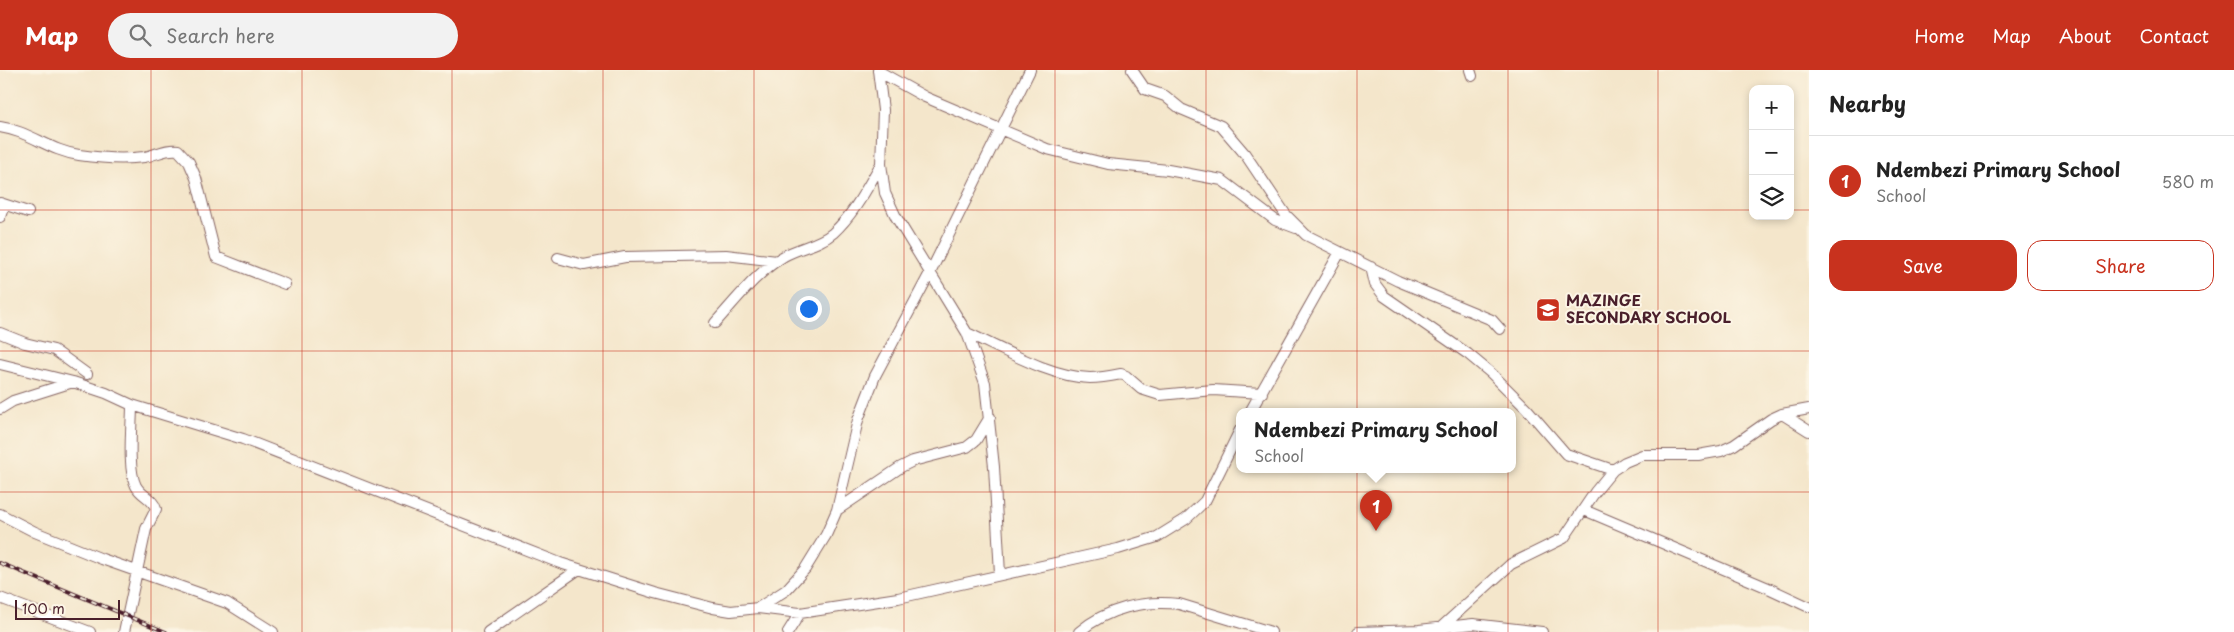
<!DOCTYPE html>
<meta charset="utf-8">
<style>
body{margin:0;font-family:"Playpen Sans",sans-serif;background:#f2f2f2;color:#222}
.controls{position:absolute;right:15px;top:15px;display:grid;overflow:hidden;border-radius:10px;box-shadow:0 2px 8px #0003}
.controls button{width:45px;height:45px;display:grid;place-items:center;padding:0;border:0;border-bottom:1px solid #e0e0e0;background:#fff;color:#222;font:25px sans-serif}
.scale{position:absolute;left:15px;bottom:12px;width:105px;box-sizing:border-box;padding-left:5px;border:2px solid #4a1f2b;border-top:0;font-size:14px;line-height:18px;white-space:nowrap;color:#4a1f2b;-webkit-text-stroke:4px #fcf5e5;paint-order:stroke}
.you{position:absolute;left:808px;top:238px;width:18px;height:18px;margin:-12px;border:4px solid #fff;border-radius:50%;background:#1a73e8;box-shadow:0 0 0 8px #1a73e833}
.badge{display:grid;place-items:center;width:32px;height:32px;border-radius:50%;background:#c8321e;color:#fff;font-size:16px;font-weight:700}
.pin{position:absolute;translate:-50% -41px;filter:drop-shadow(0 1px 2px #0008)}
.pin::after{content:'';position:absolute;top:26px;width:18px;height:15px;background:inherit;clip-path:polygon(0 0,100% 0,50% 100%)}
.popup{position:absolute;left:1236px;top:338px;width:280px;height:65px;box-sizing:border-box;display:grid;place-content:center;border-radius:10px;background:#fff;filter:drop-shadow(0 1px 4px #0005);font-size:16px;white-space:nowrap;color:#767676}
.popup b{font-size:19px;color:#222}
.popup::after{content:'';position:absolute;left:50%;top:100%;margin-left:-10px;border:10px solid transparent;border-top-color:#fff}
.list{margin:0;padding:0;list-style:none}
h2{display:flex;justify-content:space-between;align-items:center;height:65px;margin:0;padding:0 20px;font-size:21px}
h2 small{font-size:16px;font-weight:400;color:#767676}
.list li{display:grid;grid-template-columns:32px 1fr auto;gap:15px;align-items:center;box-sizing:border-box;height:90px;padding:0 20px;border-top:1px solid #e0e0e0}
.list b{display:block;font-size:19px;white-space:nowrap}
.list p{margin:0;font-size:16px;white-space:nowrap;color:#767676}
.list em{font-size:16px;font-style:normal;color:#767676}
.actions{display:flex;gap:10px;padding:15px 20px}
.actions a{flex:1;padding:11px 0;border:1px solid #c8321e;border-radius:15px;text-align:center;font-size:18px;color:#c8321e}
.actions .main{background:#c8321e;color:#fff}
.icon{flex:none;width:28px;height:28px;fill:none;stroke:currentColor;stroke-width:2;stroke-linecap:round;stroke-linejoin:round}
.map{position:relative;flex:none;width:1809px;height:562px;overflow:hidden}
header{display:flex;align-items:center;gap:30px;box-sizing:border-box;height:70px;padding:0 25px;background:#c8321e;color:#fff}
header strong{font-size:24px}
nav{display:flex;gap:28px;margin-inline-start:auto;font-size:18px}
.search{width:350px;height:45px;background:#f2f2f2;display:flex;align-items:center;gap:12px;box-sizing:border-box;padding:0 18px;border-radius:28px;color:#767676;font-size:19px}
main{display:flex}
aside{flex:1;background:#fff}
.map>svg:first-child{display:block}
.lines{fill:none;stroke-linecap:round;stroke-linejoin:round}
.minor-casing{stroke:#866563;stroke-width:12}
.minor{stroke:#fff;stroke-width:10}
.rail-casing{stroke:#4a1f2b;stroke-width:4}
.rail{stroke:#fcf5e5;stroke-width:2;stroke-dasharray:5.5;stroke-linecap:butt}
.grid{fill:none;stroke:#c8321e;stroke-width:1;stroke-opacity:0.55}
.labels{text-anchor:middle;stroke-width:4;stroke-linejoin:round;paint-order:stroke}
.poi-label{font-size:15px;font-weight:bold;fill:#4a1f2b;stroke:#fcf5e5;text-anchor:start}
</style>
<header>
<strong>Map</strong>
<div class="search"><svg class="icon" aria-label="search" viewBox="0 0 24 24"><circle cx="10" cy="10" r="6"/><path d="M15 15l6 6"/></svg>Search here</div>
<nav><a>Home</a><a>Map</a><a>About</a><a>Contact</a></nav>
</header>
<main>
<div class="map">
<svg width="1809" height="562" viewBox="0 0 1809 562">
<rect width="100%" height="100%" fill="#fcf5e5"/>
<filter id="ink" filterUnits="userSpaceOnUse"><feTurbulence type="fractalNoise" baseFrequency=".02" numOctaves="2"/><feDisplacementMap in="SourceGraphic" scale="10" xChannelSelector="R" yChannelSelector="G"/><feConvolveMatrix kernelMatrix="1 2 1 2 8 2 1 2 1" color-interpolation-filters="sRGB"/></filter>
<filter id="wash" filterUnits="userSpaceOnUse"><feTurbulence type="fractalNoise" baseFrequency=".0096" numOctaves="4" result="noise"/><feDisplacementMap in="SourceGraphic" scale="20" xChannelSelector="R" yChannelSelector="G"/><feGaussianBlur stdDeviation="1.12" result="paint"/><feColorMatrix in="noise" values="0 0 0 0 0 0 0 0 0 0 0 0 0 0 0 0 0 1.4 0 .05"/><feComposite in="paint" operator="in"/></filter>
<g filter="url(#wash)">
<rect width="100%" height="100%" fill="#f4e6cb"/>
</g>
<g filter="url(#ink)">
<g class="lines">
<defs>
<path id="minor" d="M878,0L883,40L881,94L885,123L896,147L967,263L985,313L994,397L1000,504
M1132,0L1145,19L1165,26L1181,39L1221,56L1245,84L1286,145L1306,165L1398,211L1492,250L1500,259
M1470,0L1472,6
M878,1L925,27L1047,79L1108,94L1168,100L1222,110L1275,150L1296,158
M0,57C29,61 50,81 79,85C100,88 123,90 144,87C156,85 166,78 178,80L189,92L196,108L216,187L285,214
M0,133L28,142
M0,147L4,135
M558,188L584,195L625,187L726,185L777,191
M1371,197L1375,214L1384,226L1468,284L1492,304L1527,339L1566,384L1613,400
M715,253C736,230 757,202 784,186C800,177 819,175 833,163C854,144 867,118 881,94
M0,263L25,273L54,280L87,304
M967,263C1003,279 1050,307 1090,308C1100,308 1111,306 1121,304L1126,306L1141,319L1160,325L1213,320L1262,323
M0,294L73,312L106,323L132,335L243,369L560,493L655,523L713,538L731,541L758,538L786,520L805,499L826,465L837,440L858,350L875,306L931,201L1030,0
M0,339L13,331L73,312
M1250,342L1340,182
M1782,344L1809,361
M837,440L901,397L913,391L967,377L976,370L990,347
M1584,440L1766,517L1809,537
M0,444L35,462L102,489L227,533L273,562
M0,528L90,562
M758,538L800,543L898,528L1118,479L1157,467L1186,449L1205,431L1240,360
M124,562L146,459L156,439C153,428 141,426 136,416C127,399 132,355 132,335
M488,562L579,499
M788,562L800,543
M1079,562C1107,538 1143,530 1179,534L1271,562
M1358,562L1419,560L1473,554L1542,562
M1436,562L1511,494L1564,468L1595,422L1613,400L1625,392L1642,385H1698L1721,381L1734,375L1771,349L1782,344L1809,339"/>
</defs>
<!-- minor casing -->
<use href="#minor" class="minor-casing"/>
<!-- minor -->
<use href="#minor" class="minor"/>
<defs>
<path id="rail" d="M0,493L166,562"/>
</defs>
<!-- rail casing -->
<use href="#rail" class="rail-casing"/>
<!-- rail -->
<use href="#rail" class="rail"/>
</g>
</g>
<!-- grid -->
<path class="grid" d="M151,0V562M302,0V562M452,0V562M603,0V562M754,0V562M904,0V562M1055,0V562M1206,0V562M1357,0V562M1508,0V562M1658,0V562M0,140H1753M1790,140H1809M0,281H1809M0,422H1809"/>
<!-- icons -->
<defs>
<symbol id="school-square" viewBox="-11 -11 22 22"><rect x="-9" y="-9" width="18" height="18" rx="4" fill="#c8321e" stroke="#fcf5e5"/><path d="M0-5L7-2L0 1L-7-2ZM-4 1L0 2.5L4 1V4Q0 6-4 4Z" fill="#fff"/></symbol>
</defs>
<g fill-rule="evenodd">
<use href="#school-square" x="1534" y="226" width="28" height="28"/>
</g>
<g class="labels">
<!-- poi labels -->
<g class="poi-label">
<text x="1566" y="236">MAZINGE<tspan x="1566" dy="17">SECONDARY SCHOOL</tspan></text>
</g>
</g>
</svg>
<div class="controls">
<button>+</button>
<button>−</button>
<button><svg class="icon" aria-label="layers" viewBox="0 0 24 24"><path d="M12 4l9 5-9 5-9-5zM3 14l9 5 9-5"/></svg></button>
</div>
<div class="scale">100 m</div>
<div class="you"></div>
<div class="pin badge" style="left:1376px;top:461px">1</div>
<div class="popup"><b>Ndembezi Primary School</b>School</div>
</div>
<aside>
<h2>Nearby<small></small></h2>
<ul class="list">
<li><span class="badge">1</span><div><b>Ndembezi Primary School</b><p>School</p></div><em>580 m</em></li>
</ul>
<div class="actions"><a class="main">Save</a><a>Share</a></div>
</aside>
</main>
